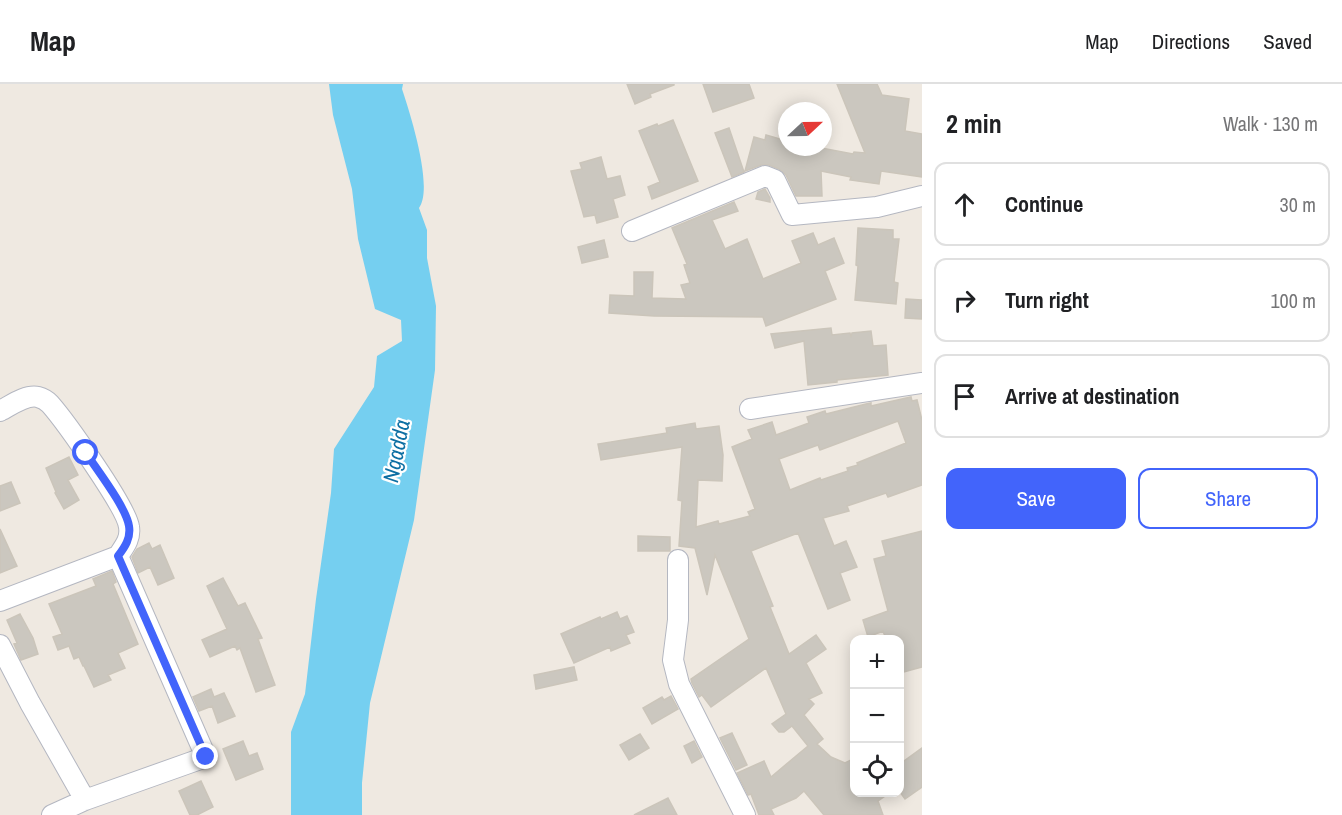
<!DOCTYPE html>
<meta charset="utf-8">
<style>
body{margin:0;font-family:"Archivo Narrow",sans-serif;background:#f2f2f2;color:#202124}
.controls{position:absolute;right:18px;bottom:18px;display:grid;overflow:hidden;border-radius:12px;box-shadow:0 3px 15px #0003}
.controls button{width:54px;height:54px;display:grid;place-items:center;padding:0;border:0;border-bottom:2px solid #e0e0e0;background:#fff;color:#202124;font:30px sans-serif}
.compass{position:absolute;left:778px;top:18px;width:54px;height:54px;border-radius:50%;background:#fff;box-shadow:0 3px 15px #0003;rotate:68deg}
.stop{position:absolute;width:18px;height:18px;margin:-14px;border:4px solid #4264fb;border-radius:50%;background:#fff}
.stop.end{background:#4264fb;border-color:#fff;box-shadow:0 2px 6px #0008}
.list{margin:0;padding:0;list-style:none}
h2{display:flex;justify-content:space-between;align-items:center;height:78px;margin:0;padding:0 24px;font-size:26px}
h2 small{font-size:20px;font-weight:400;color:#757577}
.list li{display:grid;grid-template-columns:39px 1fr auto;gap:18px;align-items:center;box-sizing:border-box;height:84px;margin:0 12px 12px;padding:0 12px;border:2px solid #e0e0e0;border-radius:12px}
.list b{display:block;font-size:22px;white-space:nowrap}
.list em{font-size:20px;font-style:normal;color:#757577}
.actions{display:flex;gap:12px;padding:18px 24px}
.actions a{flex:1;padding:14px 0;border:2px solid #4264fb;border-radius:12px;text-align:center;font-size:21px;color:#4264fb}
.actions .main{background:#4264fb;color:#fff}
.icon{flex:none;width:33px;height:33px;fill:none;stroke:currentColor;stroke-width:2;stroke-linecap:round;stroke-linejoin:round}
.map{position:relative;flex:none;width:922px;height:731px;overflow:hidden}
header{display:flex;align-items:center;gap:36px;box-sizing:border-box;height:84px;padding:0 30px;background:#fff;border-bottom:2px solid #e0e0e0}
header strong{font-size:28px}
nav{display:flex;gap:33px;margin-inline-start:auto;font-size:21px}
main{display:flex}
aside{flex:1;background:#fff}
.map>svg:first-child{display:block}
.water{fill:#75cff0}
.building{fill:#cbc7bf;stroke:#cbc5ba;stroke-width:1.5;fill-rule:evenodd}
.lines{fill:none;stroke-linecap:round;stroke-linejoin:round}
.street-casing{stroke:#b4b7c1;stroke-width:22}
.street{stroke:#fff;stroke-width:20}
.route{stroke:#4264fb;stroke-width:8}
.labels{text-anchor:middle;stroke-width:4.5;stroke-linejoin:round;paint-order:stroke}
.water-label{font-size:22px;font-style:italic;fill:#0d6fa3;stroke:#fff}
</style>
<header>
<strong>Map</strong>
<nav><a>Map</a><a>Directions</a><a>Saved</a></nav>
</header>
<main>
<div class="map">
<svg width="922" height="731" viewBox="0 0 922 731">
<rect width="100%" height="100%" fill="#efe9e1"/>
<!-- water -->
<path class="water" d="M329,0H403L402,5C410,29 434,104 419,124L427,146V174L436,222L435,286L414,436L370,619L362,699V731H291V648L305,610L316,515L331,409L334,365L374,303L377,272L402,257L401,236L375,225L358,155L352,105L333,31Z"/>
<!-- building -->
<path class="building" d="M627,0H674V1L650,10L651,13L635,20Z
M703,0H749L754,14L713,28Z
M837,0H877L882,11L909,15L905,47L922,50V93L881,87L879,100L850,96L851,93L821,87L822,112H796L786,91L779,85L769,81H761L745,87L754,53L765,56L766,51L787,57V63H816L853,70L854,68L865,69Z
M673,36L698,97L652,115L648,103L660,98L639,47L657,40L658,42Z
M729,44L744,88L732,93L715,49Z
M601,73L607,95L620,92L625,111L613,115L618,133L597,139L595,131L584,133L571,87L582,85L580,79Z
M765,105L770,114V118L756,115L758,108Z
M734,118L738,127L712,136L725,165L747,155L763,195L801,179L792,157L813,149L818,161L834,154L844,179L825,187L836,215L766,242L763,233L654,232L609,229L610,211L634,212V188H653L652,214L686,215L681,201L690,199L684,181L687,180L672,144Z
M858,144L893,146V155H899L894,198L898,199L896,220L855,216L858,182L856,181Z
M604,156L608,173L582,179L578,163Z
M906,215L922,216V235L905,234Z
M831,244L832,251L850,249L851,253L852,249L871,247L873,262L886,261L888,291L837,296V298L808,301L804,257L775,264L771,250Z
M911,313L912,317L917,316L922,336V401L888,413L886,409L847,422L849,427L823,434L834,462L846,457L857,483L840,489L850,516L828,525L798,449L751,467L773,522L770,523L789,570L816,551L826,565L806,579L822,609L809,615L814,620L804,631L823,655L817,660L831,673L845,679L855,674V708H891L878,717L883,731H824L804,707L796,714L771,725L774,731H759L751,710L748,711L737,689L764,677L771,693L808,662L792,642L784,648H779L772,640L786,630L766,584L711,623L702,611L699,613L692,599L691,595L749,555L715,471L707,511L695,464L679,462L682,417L678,416L682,363L601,376L598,360L667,349L666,344L695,339L696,345L719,342L723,371L722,397L698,396L696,443L718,437L719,440L750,432L748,428L755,425L732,363L752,355L748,346L772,338L776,351L809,339L807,333L825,327L826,330L866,320L871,319V322ZM898,337L906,359L857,379L858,381L847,384L848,387L821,396L820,394L790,406L779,375L818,361L820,366Z
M69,373L78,391L68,396L79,416L64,425L55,409L56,408L46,384Z
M11,398L20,419L0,427V402Z
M0,445L17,482L0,489Z
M922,447V583L900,589V554L886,555L883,547L868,553L863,536L888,527L874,475L886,472L882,457Z
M638,452L670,453V467H638Z
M149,459L152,465L160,461L174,494L158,501L150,483L138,489L132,473L137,465Z
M112,487L116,498L113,500L138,560L118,569L125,584L108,591L111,596L94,603L84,582H83L79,573L74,575L69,562L58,566L53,553L62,550L49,520L96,502L93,495Z
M223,494L238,522L245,519L262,554L258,555L275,601L256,608L240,564L237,566L235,562L210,573L202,556L227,545L207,502Z
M617,528L620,535L627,532L634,548L626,551L630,559L611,567L610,563L574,579L561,550L600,533L601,535Z
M20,530L33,554L38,570L21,576L14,560L17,559L7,536Z
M574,583L577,596L536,605L534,591Z
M211,605L214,613L224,609L235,632L218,639L212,622L199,627L193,613Z
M671,612L678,625L652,640L643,624L662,613L664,616Z
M732,649L747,681L736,686L720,654Z
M640,650L649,664L629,676L620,661Z
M243,657L249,672L257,669L263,685L236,696L223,665Z
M694,657L702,673L692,679L684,662Z
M922,664V703L905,715L900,708V680Z
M201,697L213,723L197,731H190L179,707Z
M668,714L677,731H634Z"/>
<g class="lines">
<defs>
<path id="street" d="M632,147L765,92L775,96L792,131L877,123L922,112
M750,325L922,299
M0,327C10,322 26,310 38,313C42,314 47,317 50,320C65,337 127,424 129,443C131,455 124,463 118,472
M678,476V536L673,576L679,600L745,731
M0,517L118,472L206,673L85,716L52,731
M0,561L30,619L85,716"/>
</defs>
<!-- street casing -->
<use href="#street" class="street-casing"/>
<!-- street -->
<use href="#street" class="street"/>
</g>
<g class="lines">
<!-- route -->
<path class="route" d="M86,369C97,386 126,423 129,442C131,454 125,463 118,472L206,673"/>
</g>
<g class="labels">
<!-- water labels -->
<g class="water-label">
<text transform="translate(396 367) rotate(-79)" y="8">Ngadda</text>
</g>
</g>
</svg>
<div class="controls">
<button>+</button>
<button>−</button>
<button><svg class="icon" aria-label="locate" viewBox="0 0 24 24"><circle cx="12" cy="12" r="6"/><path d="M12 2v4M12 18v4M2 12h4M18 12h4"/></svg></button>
</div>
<svg class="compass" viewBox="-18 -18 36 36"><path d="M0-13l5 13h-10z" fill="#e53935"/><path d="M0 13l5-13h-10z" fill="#757577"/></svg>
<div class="stop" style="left:86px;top:369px"></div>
<div class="stop end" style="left:206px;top:673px"></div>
</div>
<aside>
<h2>2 min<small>Walk · 130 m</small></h2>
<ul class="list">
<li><svg class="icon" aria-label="ahead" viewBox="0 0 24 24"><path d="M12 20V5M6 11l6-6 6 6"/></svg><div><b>Continue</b></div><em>30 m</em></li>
<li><svg class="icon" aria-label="right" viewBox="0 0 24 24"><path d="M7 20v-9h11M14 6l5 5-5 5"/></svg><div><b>Turn right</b></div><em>100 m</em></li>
<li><svg class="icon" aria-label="arrive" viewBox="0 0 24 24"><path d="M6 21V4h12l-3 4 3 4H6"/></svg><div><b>Arrive at destination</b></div></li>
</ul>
<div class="actions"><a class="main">Save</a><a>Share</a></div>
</aside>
</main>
